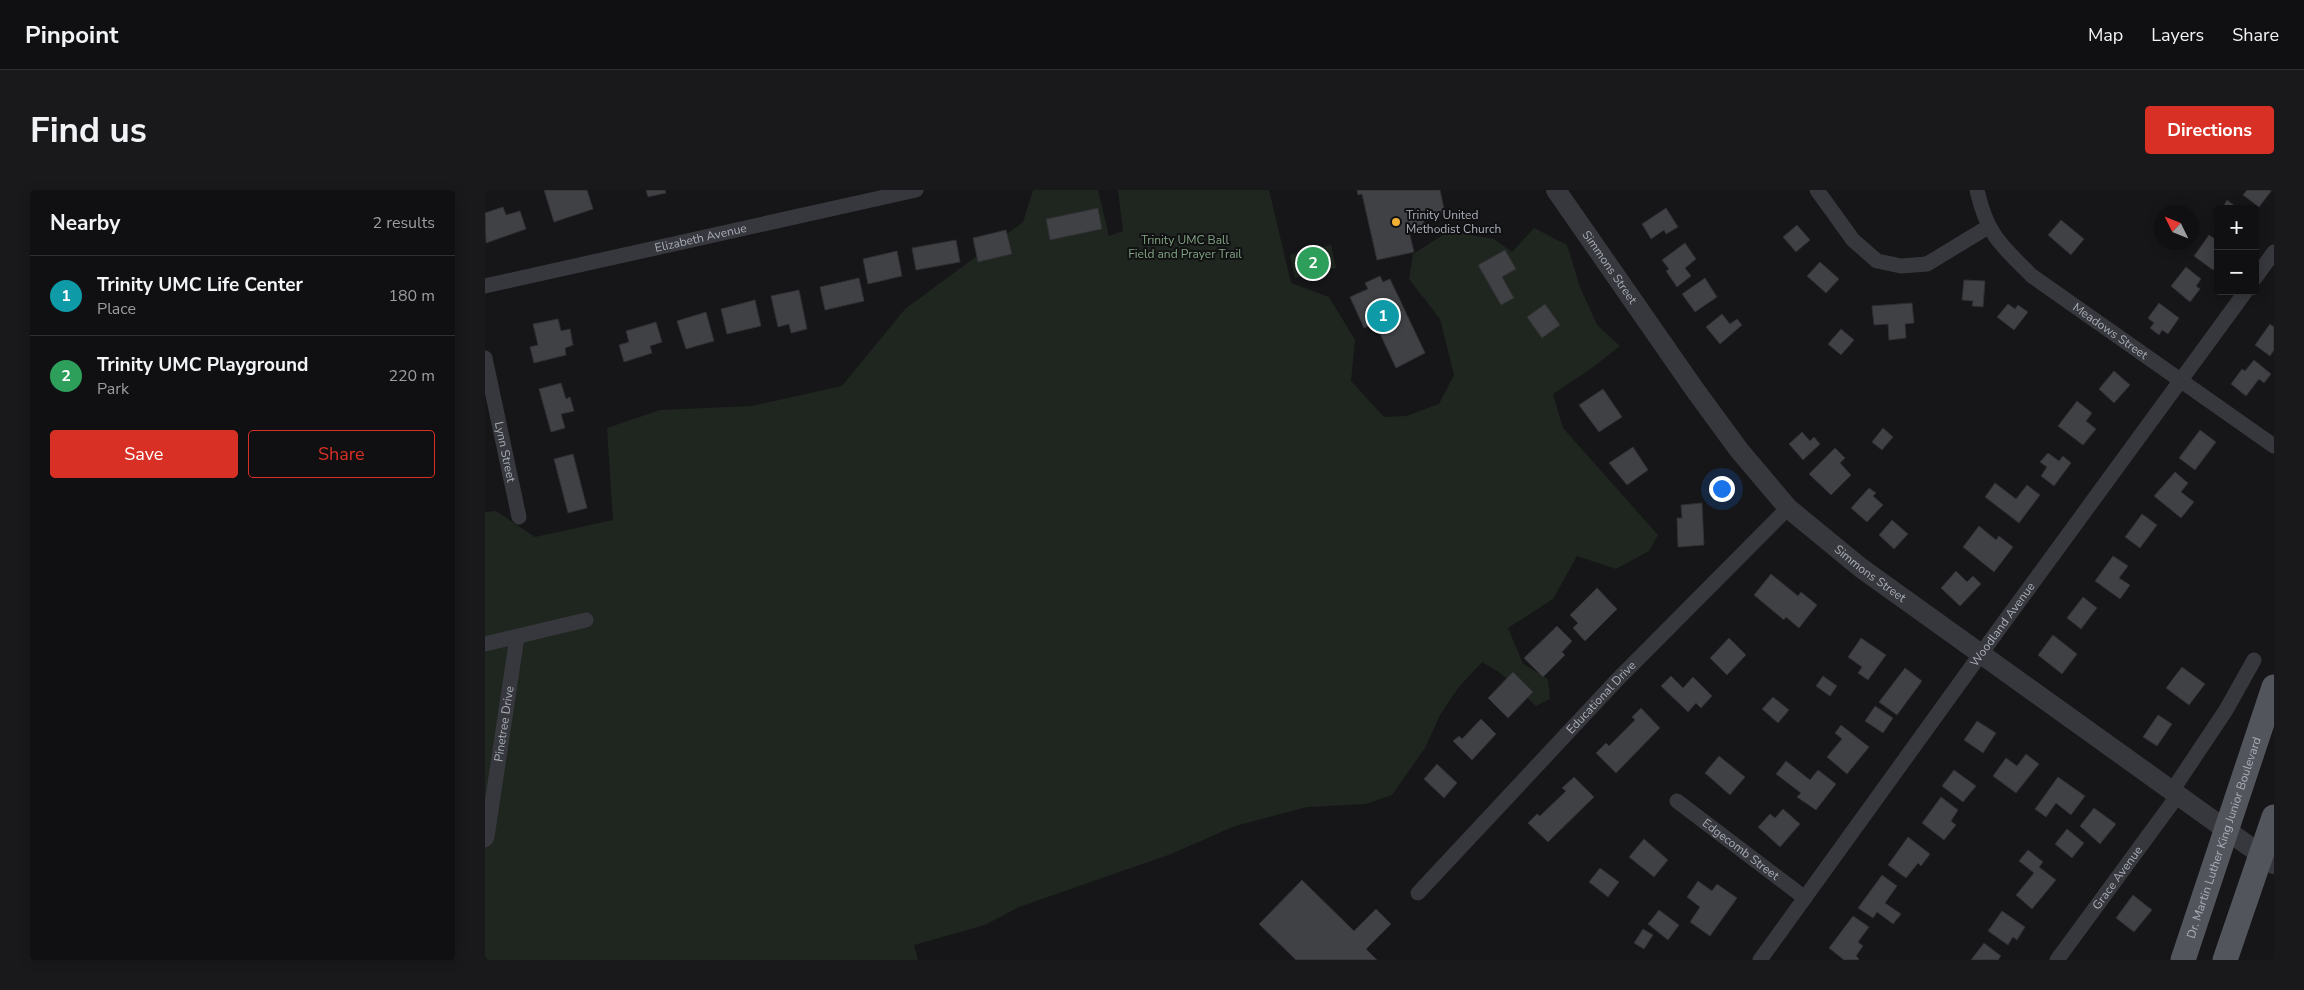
<!DOCTYPE html>
<meta charset="utf-8">
<style>
body{margin:0;font-family:"Nunito Sans",sans-serif;background:#19191b;color:#f1f3f6}
.controls{position:absolute;right:15px;top:15px;display:grid;overflow:hidden;border-radius:5px;box-shadow:0 2px 12px #0003}
.controls button{width:45px;height:45px;display:grid;place-items:center;padding:0;border:0;border-bottom:1px solid #303032;background:#101012;color:#f1f3f6;font:25px sans-serif}
.compass{position:absolute;left:1669px;top:15px;width:45px;height:45px;border-radius:50%;background:#101012;box-shadow:0 2px 12px #0003;rotate:313deg}
.you{position:absolute;left:1236px;top:298px;width:18px;height:18px;margin:-12px;border:4px solid #fff;border-radius:50%;background:#1a73e8;box-shadow:0 0 0 8px #1a73e833}
.badge{display:grid;place-items:center;width:32px;height:32px;border-radius:50%;background:#d93025;color:#fff;font-size:16px;font-weight:700}
.pin{position:absolute;translate:-50% -50%;border:2px solid #fff;box-shadow:0 1px 5px #0006}
.list{margin:0;padding:0;list-style:none}
h2{display:flex;justify-content:space-between;align-items:center;height:65px;margin:0;padding:0 20px;font-size:21px}
h2 small{font-size:16px;font-weight:400;color:#9c9d9f}
.list li{display:grid;grid-template-columns:32px 1fr auto;gap:15px;align-items:center;box-sizing:border-box;height:80px;padding:0 20px;border-top:1px solid #303032}
.list b{display:block;font-size:19px;white-space:nowrap}
.list p{margin:0;font-size:16px;white-space:nowrap;color:#9c9d9f}
.list em{font-size:16px;font-style:normal;color:#9c9d9f}
.actions{display:flex;gap:10px;padding:15px 20px}
.actions a{flex:1;padding:11px 0;border:1px solid #d93025;border-radius:5px;text-align:center;font-size:18px;color:#d93025}
.actions .main{background:#d93025;color:#fff}
.map{position:relative;flex:none;width:1789px;height:770px;overflow:hidden;border-radius:5px}
header{display:flex;align-items:center;gap:30px;box-sizing:border-box;height:70px;padding:0 25px;background:#101012;border-bottom:1px solid #303032}
header strong{font-size:24px}
nav{display:flex;gap:28px;margin-inline-start:auto;font-size:18px}
.intro{display:flex;align-items:center;justify-content:space-between;box-sizing:border-box;height:120px;padding:0 30px}
h1{margin:0;font-size:35px}
.button{padding:12px 22px;border-radius:5px;background:#d93025;color:#fff;font-size:18px;font-weight:700}
main{display:flex;gap:30px;padding:0 30px}
aside{flex:1;background:#101012;border-radius:5px;box-shadow:0 2px 12px #0003}
.map>svg:first-child{display:block}
.green{fill:#1e261f}
.building{fill:#404145;stroke:#303034}
.lines{fill:none;stroke-linecap:round;stroke-linejoin:round}
.minor{stroke:#37383d;stroke-width:15}
.tertiary{stroke:#37383d;stroke-width:20}
.primary{stroke:#53555c;stroke-width:25}
.poi-dot{fill:#f2b134;stroke:#111113;stroke-width:2}
.labels{text-anchor:middle;stroke-width:4;stroke-linejoin:round;paint-order:stroke}
.poi-label{font-size:12px;fill:#a8adb8;stroke:#111113;text-anchor:start}
.street-label{font-size:12px;fill:#a8adb8;stroke:#111113}
.park-label{font-size:12px;fill:#7fa381;stroke:#111113}
</style>
<header>
<strong>Pinpoint</strong>
<nav><a>Map</a><a>Layers</a><a>Share</a></nav>
</header>
<div class="intro"><h1>Find us</h1><a class="button">Directions</a></div>
<main>
<aside>
<h2>Nearby<small>2 results</small></h2>
<ul class="list">
<li><span class="badge" style="background:#0f9aa8">1</span><div><b>Trinity UMC Life Center</b><p>Place</p></div><em>180 m</em></li>
<li><span class="badge" style="background:#2e9e5b">2</span><div><b>Trinity UMC Playground</b><p>Park</p></div><em>220 m</em></li>
</ul>
<div class="actions"><a class="main">Save</a><a>Share</a></div>
</aside>
<div class="map">
<svg width="1789" height="770" viewBox="0 0 1789 770">
<rect width="100%" height="100%" fill="#161618"/>
<!-- green -->
<path class="green" d="M548,0H613L624,46L638,41L633,0H784L806,93L844,107L870,150L866,191L899,227L921,226L954,214L969,185L955,129L924,89L928,64L964,41L1009,49L1027,62L1049,38L1082,55L1095,97L1112,135L1135,156L1107,178L1068,204L1078,238L1173,345L1164,361L1131,379L1092,366L1068,409L1023,438L1038,474L1063,489L1065,509L1051,516L1014,482L997,472L973,498L955,525L940,558L907,605L881,614L822,617L750,636L686,664L534,717L500,735L429,755L433,770H0V322L11,321L50,347L128,330L122,238L175,220L267,216L357,196L420,119L538,32Z
M846,55L851,78L810,88L805,65Z"/>
<!-- building -->
<path class="building" d="M59,0H102L108,19L69,32Z
M161,0H180L181,3L163,7Z
M872,0H955L960,24L938,29L940,37L924,41L929,62L892,70L877,4L873,5Z
M1762,0H1787L1774,17L1758,5Z
M1742,10L1754,19H1737Z
M18,17L21,25L35,21L41,39L1,53L0,23Z
M613,18L617,39L565,50L561,29Z
M1181,18L1193,37L1181,44L1179,40L1166,49L1157,34Z
M1576,30L1599,49L1586,65L1563,45Z
M1312,35L1325,50L1311,62L1298,47Z
M521,40L527,64L493,72L488,48Z
M1724,45L1733,51V73L1728,80L1709,66Z
M471,50L475,72L431,80L427,58Z
M1200,53L1211,69L1200,78L1206,86L1192,97L1181,81L1184,79L1177,70Z
M1020,60L1031,79L1017,87L1029,108L1016,115L993,75Z
M412,61L417,86L383,94L378,69Z
M1335,72L1354,89L1341,103L1322,86Z
M1701,77L1716,89L1711,96L1715,99L1705,112L1686,96Z
M895,86L898,92L905,89L940,163L911,178L890,133L879,138L865,107L883,99L880,93Z
M374,88L379,111L340,120L335,97Z
M1220,88L1232,107L1210,122L1197,104Z
M1479,90L1500,91L1498,117L1487,116L1488,111L1477,110Z
M314,100L322,139L306,143L304,134L293,137L286,106Z
M270,110L276,136L242,144L236,119Z
M1427,113L1429,133L1420,134L1421,148L1404,150L1403,134L1389,135L1387,116Z
M1674,113L1694,128L1683,144L1677,140L1674,145L1665,138L1669,133L1663,128Z
M1060,114L1075,135L1057,148L1042,127Z
M1523,114L1530,119L1533,115L1543,122L1529,140L1512,127Z
M221,122L229,151L201,159L192,131Z
M1237,124L1245,134L1252,129L1257,135L1235,154L1221,137Z
M73,129L76,141L85,139L88,155L80,158L81,165L49,173L45,157L53,155L48,134Z
M171,132L177,152L165,156L167,163L139,172L134,155L144,152L141,141Z
M1785,134L1789,137V160L1785,166L1770,155Z
M1356,139L1369,150L1356,165L1343,154Z
M1769,170L1786,184L1779,193L1774,189L1761,206L1746,194L1757,179L1760,181Z
M1629,181L1645,195L1629,213L1614,199Z
M76,193L81,209L85,207L89,221L76,224L80,238L66,242L54,199Z
M1118,199L1137,227L1114,242L1094,215Z
M1592,211L1607,223L1601,231L1611,239L1598,255L1573,236Z
M1398,238L1408,247L1397,260L1387,252Z
M1715,240L1731,252L1710,280L1694,268Z
M1317,242L1325,251L1329,247L1335,254L1318,270L1304,254Z
M1148,257L1163,280L1142,295L1124,273Z
M1350,258L1360,268L1355,273L1366,285L1346,305L1324,284Z
M1563,263L1574,271L1578,266L1586,273L1569,296L1556,286L1562,277L1555,272Z
M88,264L102,318L83,323L69,269Z
M1690,282L1703,293L1696,302L1709,312L1696,328L1669,306Z
M1510,293L1531,309L1542,295L1555,305L1534,333L1500,307Z
M1384,298L1391,303L1388,306L1398,315L1382,332L1366,318Z
M1217,313L1219,355L1193,357L1192,328H1197L1196,315Z
M1657,324L1672,335L1655,358L1640,347Z
M1407,330L1423,344L1409,359L1394,345Z
M1494,336L1511,350L1514,346L1528,357L1509,382L1478,357Z
M1628,366L1643,376L1634,388L1645,395L1635,409L1610,391Z
M1471,381L1482,392L1488,386L1496,394L1475,416L1456,398Z
M1286,384L1313,406L1316,402L1332,415L1314,438L1301,427L1299,430L1269,405Z
M1112,398L1132,419L1100,451L1088,438L1093,433L1085,425Z
M1598,407L1612,418L1596,439L1582,428Z
M1072,436L1087,451L1077,462L1080,465L1058,487L1039,468Z
M1568,445L1592,464L1577,484L1553,465Z
M1244,448L1261,465L1242,485L1225,468Z
M1376,448L1401,465L1383,490L1373,483L1377,477L1363,467Z
M1697,477L1720,494L1704,515L1681,498Z
M1420,478L1437,491L1412,525L1394,512Z
M1028,482L1048,502L1023,528L1003,508Z
M1186,486L1198,498L1208,487L1227,506L1216,518L1211,513L1203,522L1176,496Z
M1338,486L1352,496L1345,506L1331,496Z
M1288,507L1304,520L1293,533L1277,519Z
M1390,516L1408,528L1398,543L1380,531Z
M1156,518L1175,538L1131,583L1111,563L1121,553L1124,556L1150,530L1147,527Z
M1673,525L1687,534L1672,556L1658,547Z
M996,529L1011,544L987,570L968,551L974,546L977,549Z
M1492,531L1511,543L1498,563L1479,550Z
M1356,535L1384,557L1362,584L1342,567L1357,549L1350,543Z
M1541,564L1554,574L1531,603L1508,586L1521,568L1532,576Z
M1234,566L1260,587L1245,605L1220,583Z
M1301,571L1325,590L1333,580L1351,594L1331,620L1312,607L1316,603L1291,584Z
M952,574L972,593L959,608L939,589Z
M1469,580L1491,596L1478,612L1457,596Z
M1089,587L1109,607L1063,652L1043,633L1052,624L1055,626L1081,601L1077,598Z
M1573,587L1600,606L1586,625L1571,613L1561,627L1550,619Z
M1456,607L1473,620L1466,631L1471,635L1459,650L1437,633Z
M1609,618L1631,634L1615,654L1595,636Z
M1298,619L1315,634L1295,657L1273,637L1285,624L1290,628Z
M1582,639L1599,653L1587,668L1570,654Z
M1423,647L1445,664L1436,676L1433,673L1421,688L1403,675Z
M1159,649L1183,670L1169,687L1144,667Z
M1543,660L1558,672L1554,677L1571,690L1547,719L1531,705L1549,683L1534,671Z
M1115,678L1134,692L1123,707L1104,692Z
M1397,685L1412,696L1400,713L1416,724L1408,734L1392,722L1388,728L1373,718Z
M817,690L869,741L891,719L906,734L881,759L892,770H811L774,734Z
M1213,691L1227,701L1232,694L1252,708L1225,746L1205,732L1215,717L1202,707Z
M1648,705L1667,720L1649,742L1631,728Z
M1174,720L1194,735L1183,750L1163,734Z
M1517,721L1540,737L1532,750L1528,747L1523,755L1503,741Z
M1368,726L1384,737L1373,752L1378,756L1371,766L1374,769L1373,770H1359L1344,758Z
M1158,739L1168,745L1159,759L1149,753Z
M1499,753L1516,766L1513,770H1486Z"/>
<g class="lines">
<!-- minor -->
<g class="minor">
<path d="M1332,0L1368,50L1392,71L1416,76L1442,74L1503,37"/>
<path id="s1" d="M1492,0C1502,45 1516,55 1547,86L1789,256"/>
<path d="M1770,88L1789,62"/>
<path id="s2" d="M0,96L431,0"/>
<path id="s3" d="M0,168L34,327"/>
<path d="M0,454L101,430"/>
<path d="M1687,601L1741,520L1769,470"/>
<path id="s4" d="M1192,611L1320,708"/>
<path id="s5" d="M0,650L2,647L32,447"/>
<path id="s6" d="M933,703L1132,490L1303,318"/>
<path id="s7" d="M1275,770L1495,465L1761,101"/>
<path id="s8" d="M1572,770L1693,605"/>
</g>
<!-- tertiary -->
<path class="tertiary" id="s9" d="M1071,0L1210,200L1254,260L1303,318L1376,378L1789,674"/>
<!-- primary -->
<g class="primary">
<path id="s10" d="M1698,770L1789,497"/>
<path d="M1740,770L1789,627"/>
</g>
</g>
<!-- markers -->
<circle class="poi-dot" cx="911" cy="32" r="5"/>
<g class="labels">
<!-- poi labels -->
<g class="poi-label">
<text x="921" y="29">Trinity United<tspan x="921" dy="14">Methodist Church</tspan></text>
</g>
<!-- street labels -->
<g class="street-label">
<text dy="4" stroke="none"><textPath href="#s2" startOffset="221">Elizabeth Avenue</textPath></text>
<text dy="4" stroke="none"><textPath href="#s9" startOffset="94">Simmons Street</textPath></text>
<text dy="4" stroke="none"><textPath href="#s1" startOffset="200">Meadows Street</textPath></text>
<text dy="4" stroke="none"><textPath href="#s3" startOffset="96">Lynn Street</textPath></text>
<text dy="4" stroke="none"><textPath href="#s9" startOffset="499">Simmons Street</textPath></text>
<text dy="4" stroke="none"><textPath href="#s7" startOffset="414">Woodland Avenue</textPath></text>
<text dy="4" stroke="none"><textPath href="#s6" startOffset="268">Educational Drive</textPath></text>
<text dy="4" stroke="none"><textPath href="#s5" startOffset="118">Pinetree Drive</textPath></text>
<text dy="4" stroke="none"><textPath href="#s10" startOffset="129">Dr. Martin Luther King Junior Boulevard</textPath></text>
<text dy="4" stroke="none"><textPath href="#s4" startOffset="80">Edgecomb Street</textPath></text>
<text dy="4" stroke="none"><textPath href="#s8" startOffset="102">Grace Avenue</textPath></text>
</g>
<!-- park labels -->
<g class="park-label">
<text x="700" y="54">Trinity UMC Ball<tspan x="700" dy="14">Field and Prayer Trail</tspan></text>
</g>
</g>
</svg>
<div class="controls">
<button>+</button>
<button>−</button>
</div>
<svg class="compass" viewBox="-18 -18 36 36"><path d="M0-13l5 13h-10z" fill="#e53935"/><path d="M0 13l5-13h-10z" fill="#9c9d9f"/></svg>
<div class="you"></div>
<div class="pin badge" style="left:898px;top:126px;background:#0f9aa8">1</div>
<div class="pin badge" style="left:828px;top:73px;background:#2e9e5b">2</div>
</div>
</main>
